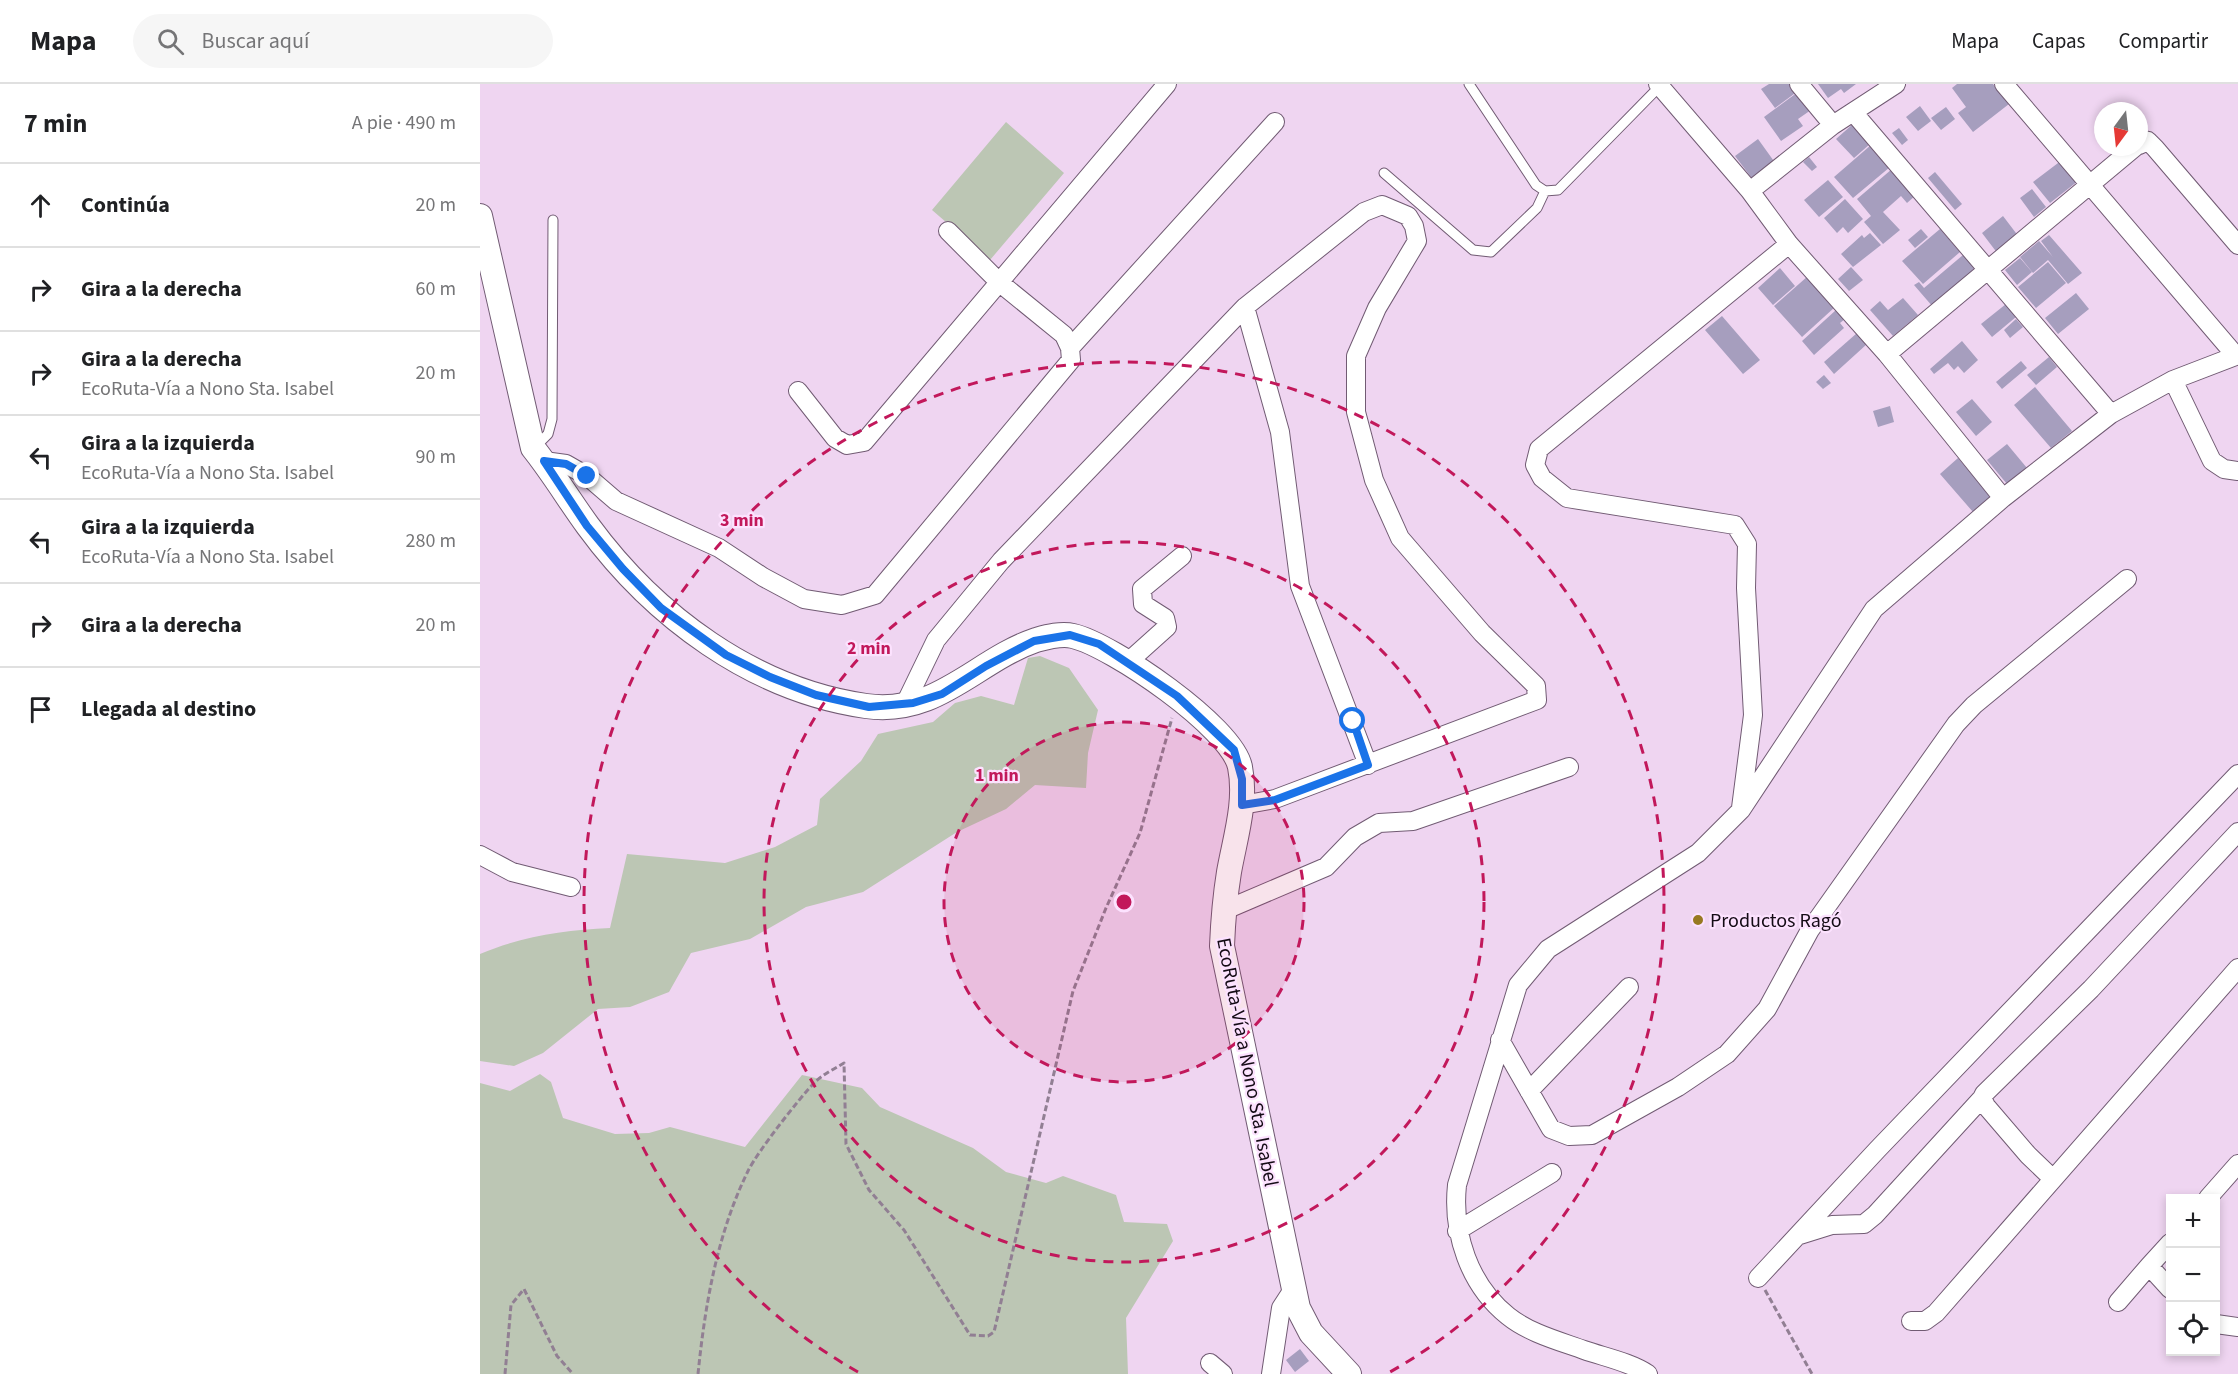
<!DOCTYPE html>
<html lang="es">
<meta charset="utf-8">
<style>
body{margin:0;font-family:"Source Sans 3",sans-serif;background:#f6f6f6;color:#202124}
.controls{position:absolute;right:18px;bottom:18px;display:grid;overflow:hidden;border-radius:0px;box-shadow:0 3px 9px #0003}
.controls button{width:54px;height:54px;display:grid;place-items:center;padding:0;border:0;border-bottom:2px solid #e0e0e0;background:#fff;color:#202124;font:30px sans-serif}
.compass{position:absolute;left:1614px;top:18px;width:54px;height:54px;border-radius:50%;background:#fff;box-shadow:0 3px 9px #0003;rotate:195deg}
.stop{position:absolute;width:18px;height:18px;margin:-14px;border:4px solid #1a73e8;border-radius:50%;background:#fff}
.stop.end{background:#1a73e8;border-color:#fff;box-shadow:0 2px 6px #0008}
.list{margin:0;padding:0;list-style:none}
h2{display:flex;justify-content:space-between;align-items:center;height:78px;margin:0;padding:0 24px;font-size:26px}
h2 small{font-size:20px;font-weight:400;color:#757577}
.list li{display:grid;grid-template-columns:39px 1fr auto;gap:18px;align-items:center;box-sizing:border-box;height:84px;padding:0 24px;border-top:2px solid #e0e0e0}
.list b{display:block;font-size:22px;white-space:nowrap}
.list p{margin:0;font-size:20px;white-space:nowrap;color:#757577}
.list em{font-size:20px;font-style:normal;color:#757577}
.icon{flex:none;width:33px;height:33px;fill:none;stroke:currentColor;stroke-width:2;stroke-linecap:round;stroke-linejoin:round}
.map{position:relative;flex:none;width:1758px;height:1290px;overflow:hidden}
header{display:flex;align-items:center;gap:36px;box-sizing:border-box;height:84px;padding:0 30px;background:#fff;border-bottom:2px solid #e0e0e0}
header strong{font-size:28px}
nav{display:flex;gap:33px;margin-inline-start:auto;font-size:21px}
.search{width:420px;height:54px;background:#f6f6f6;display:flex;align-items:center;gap:15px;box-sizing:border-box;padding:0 21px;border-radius:33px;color:#757577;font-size:22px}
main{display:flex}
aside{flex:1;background:#fff}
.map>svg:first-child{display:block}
.green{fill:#bcc6b4}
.building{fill:#a69ebe}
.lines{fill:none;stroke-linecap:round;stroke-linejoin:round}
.lane-casing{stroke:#715b73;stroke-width:11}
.street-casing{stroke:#715b73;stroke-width:20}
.secondary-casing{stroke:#715b73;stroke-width:26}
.path{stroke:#917f93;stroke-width:3;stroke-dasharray:6 3;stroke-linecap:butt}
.lane{stroke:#fff;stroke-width:9}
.street{stroke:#fff;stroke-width:18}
.secondary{stroke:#fff;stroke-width:24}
.route{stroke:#1a73e8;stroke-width:8}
.ring{fill:none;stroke:#c2185b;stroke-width:3;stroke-dasharray:10 8}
.poi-dot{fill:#977921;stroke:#fce2fe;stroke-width:2}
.labels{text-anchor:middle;stroke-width:4.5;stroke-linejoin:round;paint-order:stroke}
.poi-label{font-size:20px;fill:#140b15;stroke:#fce2fe;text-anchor:start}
.street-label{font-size:20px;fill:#140b15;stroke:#fce2fe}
.centre{fill:#c2185b;stroke:#fce2fe;stroke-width:3}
.ring-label{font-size:18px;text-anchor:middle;font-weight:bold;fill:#c2185b;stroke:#fce2fe;stroke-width:4.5;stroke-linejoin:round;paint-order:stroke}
</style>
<header>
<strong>Mapa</strong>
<div class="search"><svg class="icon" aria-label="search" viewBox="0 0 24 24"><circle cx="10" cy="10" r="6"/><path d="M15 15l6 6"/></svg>Buscar aquí</div>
<nav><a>Mapa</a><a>Capas</a><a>Compartir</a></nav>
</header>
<main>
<aside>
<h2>7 min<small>A pie · 490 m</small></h2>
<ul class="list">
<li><svg class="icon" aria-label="ahead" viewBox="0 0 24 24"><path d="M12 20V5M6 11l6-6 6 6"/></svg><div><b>Continúa</b></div><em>20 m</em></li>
<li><svg class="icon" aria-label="right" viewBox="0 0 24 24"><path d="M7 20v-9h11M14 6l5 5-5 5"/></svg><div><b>Gira a la derecha</b></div><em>60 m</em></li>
<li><svg class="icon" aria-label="right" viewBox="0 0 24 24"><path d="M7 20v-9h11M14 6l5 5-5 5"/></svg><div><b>Gira a la derecha</b><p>EcoRuta-Vía a Nono Sta. Isabel</p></div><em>20 m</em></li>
<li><svg class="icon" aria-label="left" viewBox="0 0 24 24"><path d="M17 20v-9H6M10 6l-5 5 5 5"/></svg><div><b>Gira a la izquierda</b><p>EcoRuta-Vía a Nono Sta. Isabel</p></div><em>90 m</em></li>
<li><svg class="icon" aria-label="left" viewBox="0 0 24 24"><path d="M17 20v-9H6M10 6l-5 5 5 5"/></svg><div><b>Gira a la izquierda</b><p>EcoRuta-Vía a Nono Sta. Isabel</p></div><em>280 m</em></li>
<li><svg class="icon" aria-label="right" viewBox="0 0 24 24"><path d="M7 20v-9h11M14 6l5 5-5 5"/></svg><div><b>Gira a la derecha</b></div><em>20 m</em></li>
<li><svg class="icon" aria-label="arrive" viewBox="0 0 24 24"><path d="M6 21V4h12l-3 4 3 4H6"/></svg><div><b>Llegada al destino</b></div></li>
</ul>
</aside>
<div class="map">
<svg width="1758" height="1290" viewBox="0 0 1758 1290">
<rect width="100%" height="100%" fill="#efd5f1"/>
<!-- green -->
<path class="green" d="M526,38L584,89L510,176L452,126Z
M560,572L589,584L618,626L608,669L606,704L555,701L526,725L477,748L383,808L326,823L270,855L211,869L189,908L150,923L118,925L63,969L34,982L0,977V870C43,852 84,846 130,844L147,770L245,779L295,763L337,741L340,715L381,677L398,650L453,638L475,619L501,612L534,621L548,574Z
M60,990L71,998L83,1034L135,1050L169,1049L190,1043L265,1063L322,991L382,1004L400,1023L493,1064L526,1088L566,1099L583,1092L636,1111L644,1138L687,1140L693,1157L646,1234L648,1290H0V999L30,1007Z"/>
<!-- building -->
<path class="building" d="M1289,0H1313L1318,7L1295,24L1281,5Z
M1338,0H1376L1364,9L1361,5L1348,14Z
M1477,0H1513L1529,20L1493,48L1478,29L1486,23L1472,4Z
M1318,8L1331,26L1318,35L1323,42L1301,57L1284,33Z
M1440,22L1451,37L1438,47L1426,33Z
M1466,23L1475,35L1461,46L1451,34Z
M1373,40L1390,60L1374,74L1356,55Z
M1419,44L1428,56L1422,61L1412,49Z
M1278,55L1296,80L1274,97L1255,72Z
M1391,61L1410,83L1373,114L1354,93Z
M1329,73L1337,83L1332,87L1323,78Z
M1582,76L1598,97L1570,119L1553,98Z
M1412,85L1436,111L1427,119L1421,112L1403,128L1420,146L1403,160L1384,138L1391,132L1377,115Z
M1455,88L1482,120L1475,126L1448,94Z
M1348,96L1363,113L1339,133L1324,116Z
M1552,105L1566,123L1554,133L1540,114Z
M1365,115L1383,135L1368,149L1363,143L1357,149L1344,134Z
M1523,132L1539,153L1518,170L1502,149Z
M1441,145L1448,153L1435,164L1428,156Z
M1460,145L1480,168L1443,200L1422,177Z
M1390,149L1401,161L1373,183L1361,170L1382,151L1384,154Z
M1569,151L1602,189L1588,200L1568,176L1553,189L1540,173L1559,157L1573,173L1561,157Z
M1483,171L1496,185L1453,223L1434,201L1439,198L1444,204Z
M1540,174L1552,188L1537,201L1525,186Z
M1568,178L1586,199L1556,224L1538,203Z
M1371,183L1383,196L1369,207L1358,195Z
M1300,184L1315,202L1293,221L1278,204Z
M1328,192L1355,223L1322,253L1294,222Z
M1596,209L1609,225L1578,250L1565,234Z
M1423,214L1438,231L1413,252L1390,226L1400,217L1408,226Z
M1526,220L1536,233L1512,253L1501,240Z
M1356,226L1365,235L1360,239L1364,244L1334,271L1322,257Z
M1242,232L1280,276L1263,290L1225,246Z
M1536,235L1543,243L1530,254L1524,246Z
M1377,249L1387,260L1354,290L1344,278Z
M1482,257L1498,276L1484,289L1478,282L1474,286L1468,279L1454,290L1450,285Z
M1569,273L1577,283L1556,301L1547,291Z
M1541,277L1547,284L1522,305L1516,298Z
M1344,291L1351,299L1343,305L1336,298Z
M1555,303L1592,347L1571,364L1534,321Z
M1492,315L1512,338L1496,352L1476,328Z
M1410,322L1414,338L1398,343L1393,327Z
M1527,360L1547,384L1527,400L1507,376Z
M1478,374L1511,413L1493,428L1460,390Z
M820,1265L829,1277L815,1288L806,1276Z"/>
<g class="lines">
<defs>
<path id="lane" d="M989,0L1056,101L1065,107L1078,106L1180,2
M904,89L993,166L1011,168L1057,124L1065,107
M55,363L68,350L72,335L73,136"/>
<path id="street" d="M1178,0L1270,107L1309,160L1407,270L1523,414
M1319,0L1353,41
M1524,0L1756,272
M1373,28L1631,330
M1659,61L1668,57L1675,64L1758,161
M1270,107L1353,41L1416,0
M765,223L800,348L820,502L888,681
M590,264L795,38
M1407,270L1655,63
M1693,296L1732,377L1744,385L1758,387
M318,307L355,354L367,361L384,358L687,0
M64,377L86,380L107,392L136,417L239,464L283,493L324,515L362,521L395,511L591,276L590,264L584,251L520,199L468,147
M648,578L687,543L685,534L663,520L662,505L702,472
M425,620L456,556L521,477L765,223L884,128L902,121L928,132L934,142L937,157L897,224L876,272V328L894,396L920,454L1002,549L1056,602L1057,616L795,715L762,721
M1261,724L1273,631L1266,504L1267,460L1255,441L1087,414L1062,394L1055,381L1059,365L1309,160
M0,771L32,788L91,803
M743,827L846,783L875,753L899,739L933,737L1089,683
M1020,956L1071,1045L1089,1052L1112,1051L1198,1003L1247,970L1287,925L1330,846L1476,640L1494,621L1647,495
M1049,1007L1149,903
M1573,1095L1548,1071L1506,1022L1502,1014L1504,1010L1611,905L1758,748
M1728,1114L1758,1080
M977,1147L1072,1089
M1320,1151L1352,1141L1384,1140L1395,1131L1502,1014
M1690,1159L1669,1182L1690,1205
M1278,1194L1397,1066L1758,690
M1638,1218L1669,1182
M1431,1237H1445L1456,1229L1758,884
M1736,1240L1758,1243
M730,1279L743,1290
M791,1290L801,1224L814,1204
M1168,1290C1150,1278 1124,1273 1104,1266C1079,1257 1049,1249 1028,1232C989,1201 972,1149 977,1101L1038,901L1068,865L1218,769L1261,726L1394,525L1523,414L1631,330L1693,296L1758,271"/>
<path id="secondary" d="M0,132L53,364C73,389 89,416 108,442C174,532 273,606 386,622C458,632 495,577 556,556C567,553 581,549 593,552C632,561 752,643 760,683C767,718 755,754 749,788C745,813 743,837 742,862L818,1224L831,1249L869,1290"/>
</defs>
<!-- lane casing -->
<use href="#lane" class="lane-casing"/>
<!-- street casing -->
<use href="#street" class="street-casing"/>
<!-- secondary casing -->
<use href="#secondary" class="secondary-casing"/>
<!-- path -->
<path class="path" d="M1285,1206L1332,1290
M25,1290L31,1221L44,1205L77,1272L93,1290
M218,1290C225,1221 237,1150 268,1087C278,1067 318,1016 334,999C342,991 354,985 364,979L366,1060L389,1106L424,1146L490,1251L508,1252L514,1248L593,907L626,824L660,749L692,634"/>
<!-- lane -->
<use href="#lane" class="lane"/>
<!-- street -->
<use href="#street" class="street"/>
<!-- secondary -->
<use href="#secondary" class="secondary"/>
</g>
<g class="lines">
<!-- route -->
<path class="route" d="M107,392L86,380L64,377L107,442L143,485L181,524L246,571L290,593L336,611L389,623L433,619L462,610L506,582L554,557L590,551L619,560L697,612L754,666L762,695V721L795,716L888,681L873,637"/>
</g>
<!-- distance rings -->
<circle cx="644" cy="818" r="180" fill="#c2185b" fill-opacity=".12"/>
<g class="ring">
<circle cx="644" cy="818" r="180"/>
<circle cx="644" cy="818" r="360"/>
<path d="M378 1288A540 540 0 1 1 910 1288"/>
</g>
<!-- markers -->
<circle class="poi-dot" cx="1218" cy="836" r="6"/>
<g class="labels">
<!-- poi labels -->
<g class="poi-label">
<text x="1230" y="843">Productos Ragó</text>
</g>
<!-- street labels -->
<g class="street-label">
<text transform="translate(768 978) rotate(79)" y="7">EcoRuta-Vía a Nono Sta. Isabel</text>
</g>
</g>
<circle cx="644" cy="818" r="9" class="centre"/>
<g class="ring-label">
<text x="262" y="442">3 min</text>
<text x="389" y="570">2 min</text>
<text x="517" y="697">1 min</text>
</g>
</svg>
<div class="controls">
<button>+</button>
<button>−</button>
<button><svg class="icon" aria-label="locate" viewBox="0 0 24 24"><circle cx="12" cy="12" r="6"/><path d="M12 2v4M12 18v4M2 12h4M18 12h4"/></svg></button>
</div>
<svg class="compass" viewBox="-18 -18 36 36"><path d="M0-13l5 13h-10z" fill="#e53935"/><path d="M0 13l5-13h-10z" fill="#757577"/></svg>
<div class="stop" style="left:873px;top:637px"></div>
<div class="stop end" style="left:107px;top:392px"></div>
</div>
</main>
